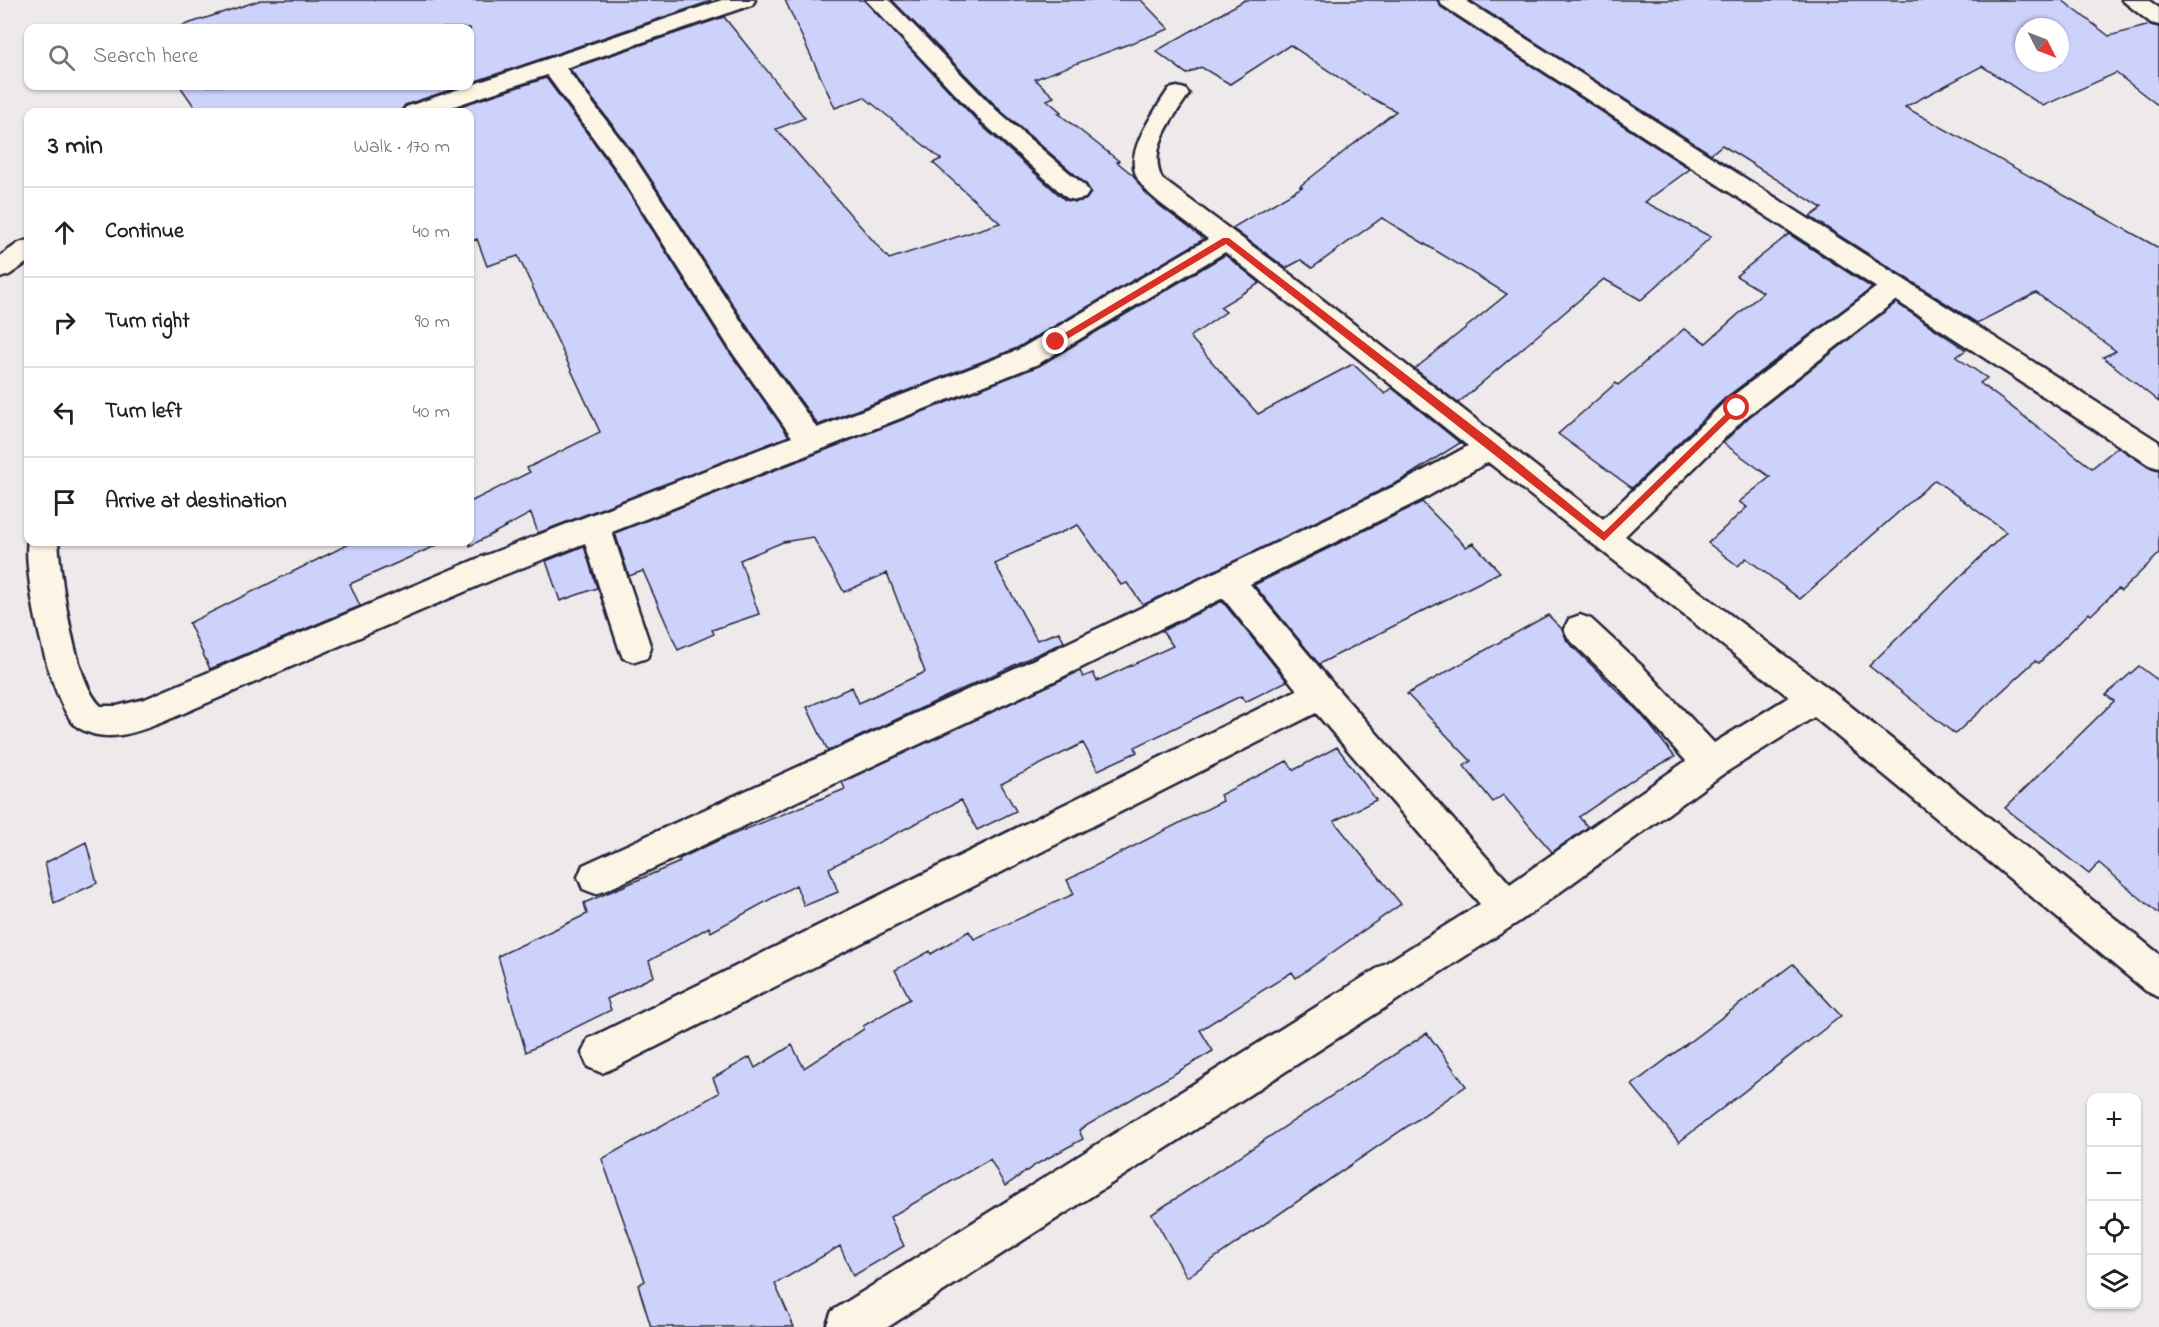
<!DOCTYPE html>
<meta charset="utf-8">
<style>
body{margin:0;font-family:"Indie Flower",sans-serif;background:#f6f6f6;color:#202124}
.controls{position:absolute;right:18px;bottom:18px;display:grid;overflow:hidden;border-radius:12px;box-shadow:0 2px 4px #0004}
.controls button{width:54px;height:54px;display:grid;place-items:center;padding:0;border:0;border-bottom:2px solid #e0e0e0;background:#fff;color:#202124;font:30px sans-serif}
.compass{position:absolute;left:2015px;top:18px;width:54px;height:54px;border-radius:50%;background:#fff;box-shadow:0 2px 4px #0004;rotate:132deg}
.stop{position:absolute;width:18px;height:18px;margin:-14px;border:4px solid #d93025;border-radius:50%;background:#fff}
.stop.end{background:#d93025;border-color:#fff;box-shadow:0 2px 6px #0008}
.list{margin:0;padding:0;list-style:none}
h2{display:flex;justify-content:space-between;align-items:center;height:78px;margin:0;padding:0 24px;font-size:26px}
h2 small{font-size:20px;font-weight:400;color:#757577}
.list li{display:grid;grid-template-columns:39px 1fr auto;gap:18px;align-items:center;box-sizing:border-box;height:90px;padding:0 24px;border-top:2px solid #e0e0e0}
.list b{display:block;font-size:22px;white-space:nowrap}
.list em{font-size:20px;font-style:normal;color:#757577}
.icon{flex:none;width:33px;height:33px;fill:none;stroke:currentColor;stroke-width:2;stroke-linecap:round;stroke-linejoin:round}
.map{position:relative;flex:none;width:2159px;height:1327px;overflow:hidden}
.search{position:absolute;background:#fff;box-shadow:0 2px 4px #0004;left:24px;top:24px;width:450px;height:66px;display:flex;align-items:center;gap:15px;box-sizing:border-box;padding:0 21px;border-radius:12px;color:#757577;font-size:22px}
.panel{position:absolute;background:#fff;box-shadow:0 2px 4px #0004;left:24px;top:108px;width:450px;height:438px;border-radius:12px}
.map>svg:first-child{display:block}
.building{fill:#ccd2fa;stroke:#22223b;stroke-width:1.5;fill-rule:evenodd}
.lines{fill:none;stroke-linecap:round;stroke-linejoin:round}
.street-casing{stroke:#22223b;stroke-width:5}
.secondary-casing{stroke:#22223b;stroke-width:5}
.street{fill:#fcf5e5;fill-rule:evenodd}
.secondary{fill:#fcf5e5;fill-rule:evenodd}
.route{fill:#d93025}
</style>
<div class="map">
<svg width="2159" height="1327" viewBox="0 0 2159 1327">
<rect width="100%" height="100%" fill="#eeeaeb"/>
<filter id="ink" filterUnits="userSpaceOnUse"><feTurbulence type="fractalNoise" baseFrequency=".0167" numOctaves="2"/><feDisplacementMap in="SourceGraphic" scale="12" xChannelSelector="R" yChannelSelector="G"/><feConvolveMatrix kernelMatrix="1 2 1 2 8 2 1 2 1" color-interpolation-filters="sRGB"/></filter>
<g filter="url(#ink)">
<!-- building -->
<path class="building" d="M261,0H710L711,1L470,83V28H175Z
M785,0H864L981,125L1065,200L1076,202L1085,200L1091,193L1086,184L1001,111L892,0H1141L1169,29L1035,79L1054,97L1047,100L1061,112L1058,113L1119,161L1117,162L1134,176L1144,191L1159,205L1204,239L1017,348L818,425L754,337L635,155L570,69L724,17L805,118L776,129L889,259L1000,223L933,163L941,159L864,97L835,108Z
M1245,0H1437L1441,7L1690,169L1645,202L1711,237L1641,300L1604,279L1458,403L1415,369L1507,294L1382,218L1312,268L1301,260L1286,268L1232,228L1302,187L1300,186L1396,111L1362,93L1290,45L1230,84L1201,67L1187,74L1156,51Z
M1469,0H2062L2109,36L2150,25L2159,27V106L2116,73L2043,106L1982,66L1905,107L2159,248V402L2103,357L2116,351L2036,293L1977,323L1810,217L1822,208L1722,145L1711,154ZM2024,27H2060V63H2024Z
M546,78L613,168L730,353L789,436L538,533L531,513L470,546V502L530,472L527,468L600,432L518,256L487,266L477,239L470,242V112H442Z
M180,86H462L405,105L400,112H198Z
M1789,234L1872,288L1725,398L1632,488L1558,434L1616,383L1618,385L1684,329L1706,343L1763,292L1736,276Z
M1225,255L1260,283L1220,307L1226,312L1190,337L1258,414L1353,364L1385,394L1392,388L1460,443L1400,481L1143,605L1127,583L1121,585L1078,525L1007,556L1008,558L995,564L1037,640L1059,632L1064,642L828,751L807,707L852,687L859,703L925,672L887,573L844,592L813,537L783,542L740,560L759,614L712,630L714,634L678,650L643,571L629,576L615,533L1039,366Z
M1896,303L1966,350L1956,357L1987,378L1980,383L2092,468L2118,447L2148,467L2159,470V554L2121,591L2118,589L2091,615L2089,613L2039,663L2035,661L1955,734L1869,666L2006,532L1935,480L1800,599L1746,558L1738,566L1708,543L1747,507L1739,502L1770,477L1723,443L1748,418Z
M1422,502L1466,547L1473,543L1500,572L1319,664L1254,585Z
M353,542H444L350,584L360,606L210,669L189,623Z
M584,546L597,588L560,601L546,561Z
M1222,601L1287,681L1245,702L1241,696L1135,747L1137,752L1098,770L1083,743L1001,784L1016,811L977,830L961,800L829,868L838,892L804,906L796,885L711,932L709,927L649,961L654,976L607,999L611,1010L526,1052L498,956L587,914L584,903L680,862L679,859L717,841L845,789L842,782L1080,671L1083,677L1093,673L1097,681L1173,646L1162,631Z
M1548,615L1562,629L1567,641L1641,714L1675,757L1643,773L1579,817L1588,827L1552,852L1503,795L1493,802L1464,766L1471,761L1407,694Z
M2139,666L2159,681V914L2099,863L2089,874L2005,808L2114,701L2106,695Z
M1337,747L1376,800L1334,821L1401,904L1296,978L1292,972L1200,1030L1213,1051L1079,1130L1083,1139L1037,1164L1005,1186L990,1159L890,1217L904,1246L853,1276L840,1246L775,1284L794,1327H651L638,1285L645,1281L602,1159L719,1093L713,1078L750,1057L755,1068L792,1045L804,1068L864,1029L863,1026L910,999L895,970L930,951L931,954L969,931L974,939L1074,894L1067,880L1223,801L1220,795L1287,761L1294,770Z
M86,842L97,883L54,903L45,863Z
M1793,964L1841,1016L1679,1142L1632,1085Z
M1427,1033L1466,1086L1187,1277L1152,1214Z"/>
<g class="lines">
<defs>
<path id="street" d="M722,0H755L752,5L566,68L633,156L752,338L817,428L1018,350L1208,239C1131,180 1107,180 1169,89L1177,87L1185,89L1189,94C1173,118 1147,149 1162,179L1282,268L1603,519L1727,400L1886,280L1895,278L1904,280L1908,287L1904,294L1747,416L1625,536L1828,688L2159,954V997L2146,991L1814,717L1723,774L1520,921L888,1327H826L832,1311L1480,904L1316,713L616,1067L602,1073L588,1067L582,1053L588,1039L1297,690L1223,598L1048,684L609,889L596,894L583,889L578,877L583,865L1024,664L1401,483L1468,446L1225,252L1038,364L612,532L651,648L647,658L635,662L623,658L619,648L585,543L501,576L163,722C135,733 106,744 79,728C51,712 22,572 28,540L58,542C61,579 74,681 101,706H117L145,699L479,558L792,437L732,352L615,167L547,75L436,112H402L406,107ZM1488,462L1789,697L1714,743L1643,667L1591,619L1580,615L1569,619L1564,629L1569,639L1619,687L1686,761L1510,884L1333,684L1250,584L1423,499Z
M866,0H889L999,113L1085,186L1089,192L1085,198L1076,200L1067,198L983,123Z
M2122,0H2148L2159,8V25L2151,23Z
M28,240V262L9,275L0,278V256L19,243Z"/>
<path id="secondary" d="M1439,0H1465L2159,442V468L2149,465L1442,5Z"/>
</defs>
<!-- street casing -->
<use href="#street" class="street-casing"/>
<!-- secondary casing -->
<use href="#secondary" class="secondary-casing"/>
<!-- street -->
<use href="#street" class="street"/>
<!-- secondary -->
<use href="#secondary" class="secondary"/>
</g>
</g>
<!-- route -->
<path class="route" d="M1223,238H1229L1495,443L1604,532L1734,406L1741,408L1604,541L1226,244L1059,344H1053V340Z"/>
</svg>
<div class="controls">
<button>+</button>
<button>−</button>
<button><svg class="icon" aria-label="locate" viewBox="0 0 24 24"><circle cx="12" cy="12" r="6"/><path d="M12 2v4M12 18v4M2 12h4M18 12h4"/></svg></button>
<button><svg class="icon" aria-label="layers" viewBox="0 0 24 24"><path d="M12 4l9 5-9 5-9-5zM3 14l9 5 9-5"/></svg></button>
</div>
<svg class="compass" viewBox="-18 -18 36 36"><path d="M0-13l5 13h-10z" fill="#e53935"/><path d="M0 13l5-13h-10z" fill="#757577"/></svg>
<div class="stop" style="left:1737px;top:408px"></div>
<div class="stop end" style="left:1056px;top:342px"></div>
<div class="search"><svg class="icon" aria-label="search" viewBox="0 0 24 24"><circle cx="10" cy="10" r="6"/><path d="M15 15l6 6"/></svg>Search here</div>
<section class="panel">
<h2>3 min<small>Walk · 170 m</small></h2>
<ul class="list">
<li><svg class="icon" aria-label="ahead" viewBox="0 0 24 24"><path d="M12 20V5M6 11l6-6 6 6"/></svg><div><b>Continue</b></div><em>40 m</em></li>
<li><svg class="icon" aria-label="right" viewBox="0 0 24 24"><path d="M7 20v-9h11M14 6l5 5-5 5"/></svg><div><b>Turn right</b></div><em>90 m</em></li>
<li><svg class="icon" aria-label="left" viewBox="0 0 24 24"><path d="M17 20v-9H6M10 6l-5 5 5 5"/></svg><div><b>Turn left</b></div><em>40 m</em></li>
<li><svg class="icon" aria-label="arrive" viewBox="0 0 24 24"><path d="M6 21V4h12l-3 4 3 4H6"/></svg><div><b>Arrive at destination</b></div></li>
</ul>
</section>
</div>
